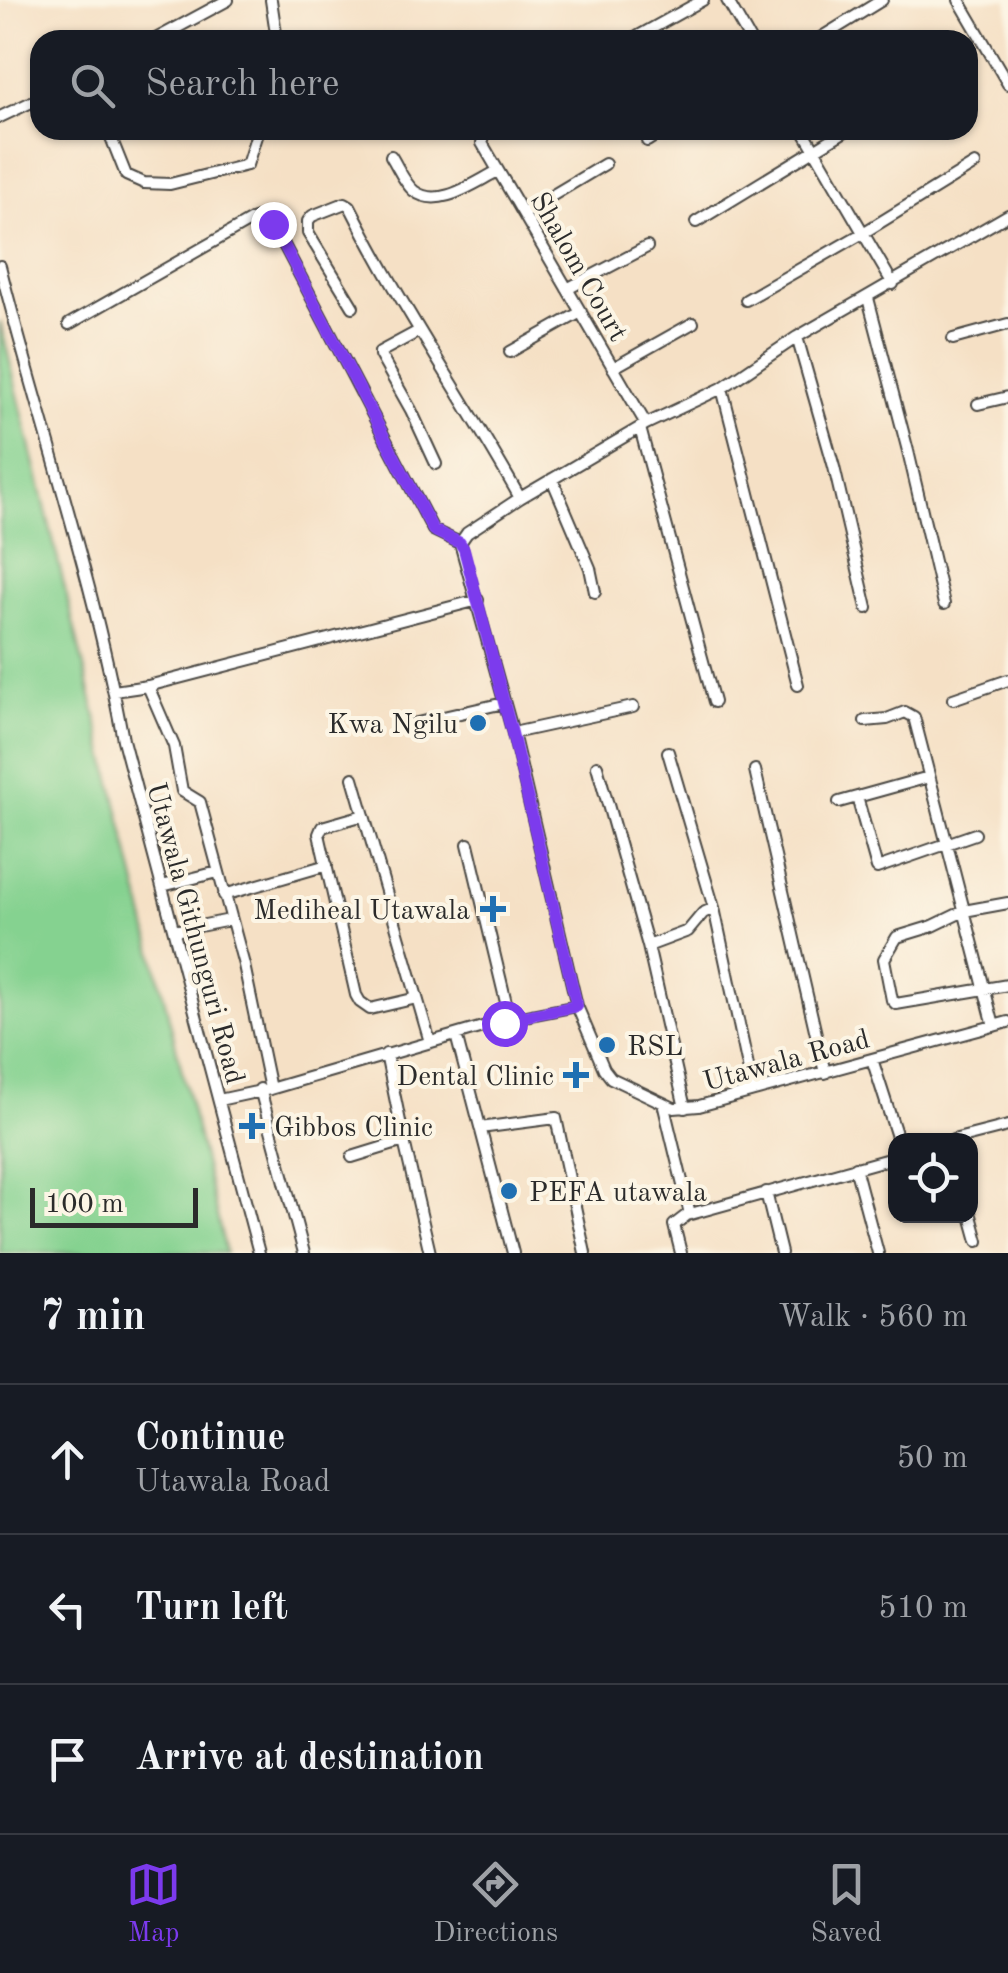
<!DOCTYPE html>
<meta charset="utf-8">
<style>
body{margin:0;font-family:"Old Standard TT",serif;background:#242831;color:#f1f3f6}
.controls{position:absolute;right:30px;bottom:30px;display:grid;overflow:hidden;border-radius:20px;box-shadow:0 2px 8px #0004}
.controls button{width:90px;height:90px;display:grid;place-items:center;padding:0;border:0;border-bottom:2px solid #363941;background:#171b24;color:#f1f3f6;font:50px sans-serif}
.scale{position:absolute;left:30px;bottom:25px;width:168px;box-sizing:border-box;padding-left:10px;border:5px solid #2b2b2b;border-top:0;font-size:28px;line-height:35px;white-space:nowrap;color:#2b2b2b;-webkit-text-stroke:8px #fcf5e5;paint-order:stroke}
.stop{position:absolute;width:30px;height:30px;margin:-22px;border:8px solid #7c3aed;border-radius:50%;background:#fff}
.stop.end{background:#7c3aed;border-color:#fff;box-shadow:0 2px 10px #0008}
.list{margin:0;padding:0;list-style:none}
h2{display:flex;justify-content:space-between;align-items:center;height:130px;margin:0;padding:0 40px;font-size:42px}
h2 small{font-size:32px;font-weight:400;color:#9ea1a6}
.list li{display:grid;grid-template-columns:65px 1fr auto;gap:30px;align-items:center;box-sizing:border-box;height:150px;padding:0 40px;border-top:2px solid #363941}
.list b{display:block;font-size:38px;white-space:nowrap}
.list p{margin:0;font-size:32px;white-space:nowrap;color:#9ea1a6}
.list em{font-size:32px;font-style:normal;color:#9ea1a6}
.icon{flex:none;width:55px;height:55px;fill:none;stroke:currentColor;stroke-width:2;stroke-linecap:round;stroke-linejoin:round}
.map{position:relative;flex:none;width:1008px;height:1253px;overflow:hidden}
.search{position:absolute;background:#171b24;box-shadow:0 2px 8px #0004;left:30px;right:30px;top:30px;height:110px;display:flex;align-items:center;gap:25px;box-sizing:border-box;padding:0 35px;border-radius:30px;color:#9ea1a6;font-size:38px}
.sheet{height:580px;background:#171b24}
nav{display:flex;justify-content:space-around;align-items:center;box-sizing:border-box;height:140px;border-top:2px solid #363941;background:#171b24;font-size:28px;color:#9ea1a6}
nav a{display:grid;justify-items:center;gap:5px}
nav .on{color:#7c3aed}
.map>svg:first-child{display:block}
.green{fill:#85d290;stroke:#587e5e;stroke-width:2.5}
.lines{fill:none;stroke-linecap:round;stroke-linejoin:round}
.street-casing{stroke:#494642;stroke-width:14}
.street{stroke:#fff;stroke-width:10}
.route{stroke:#7c3aed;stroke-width:12}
.poi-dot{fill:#1f6fb2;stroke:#fcf5e5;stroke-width:4}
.labels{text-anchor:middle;stroke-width:8;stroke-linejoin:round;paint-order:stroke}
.street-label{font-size:28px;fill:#2b2b2b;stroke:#fcf5e5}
.poi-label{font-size:28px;fill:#2b2b2b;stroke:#fcf5e5;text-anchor:end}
</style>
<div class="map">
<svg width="1008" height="1253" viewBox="0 0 1008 1253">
<rect width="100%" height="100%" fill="#fcf5e5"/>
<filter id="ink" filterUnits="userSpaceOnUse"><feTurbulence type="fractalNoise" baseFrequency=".01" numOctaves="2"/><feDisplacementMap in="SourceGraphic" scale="20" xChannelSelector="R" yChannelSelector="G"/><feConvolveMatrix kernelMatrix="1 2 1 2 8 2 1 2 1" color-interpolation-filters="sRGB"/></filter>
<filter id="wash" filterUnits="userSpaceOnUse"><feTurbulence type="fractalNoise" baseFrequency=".0048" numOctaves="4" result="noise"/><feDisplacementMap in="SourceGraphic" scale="40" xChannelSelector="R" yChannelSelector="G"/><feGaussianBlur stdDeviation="2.25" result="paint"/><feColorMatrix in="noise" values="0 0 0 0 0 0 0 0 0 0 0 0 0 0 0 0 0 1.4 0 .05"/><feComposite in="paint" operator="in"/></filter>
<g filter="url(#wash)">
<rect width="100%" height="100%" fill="#f5e0c5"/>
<!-- green -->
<path class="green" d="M0,321L226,1253H0Z"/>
</g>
<g filter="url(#ink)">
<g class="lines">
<defs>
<path id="street" d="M271,0L277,40
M727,0L750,40
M959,0L1008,84
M154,40L228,0
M631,40L703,0
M817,40L882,0
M0,117L40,98
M108,130L126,175L144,183L170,184L247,165L258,130
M486,130L482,143L646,424
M803,130L893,284
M647,141L664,130
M391,156C398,167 404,183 414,191C439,210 475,182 498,171
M523,213L605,164
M696,222L847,130
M0,266C40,424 94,579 123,740L259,1253
M567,289L647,247
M868,298L908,451L944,604
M746,300L863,233L975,164
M353,307L308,233V221L312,216L345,203L350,206C401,307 465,400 520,498
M69,324L248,222C259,216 264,215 273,224L433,530L460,543
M419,331L380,352V355L411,410L436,464
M797,337L834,467L867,608
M953,339L1008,324
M510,352L581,312
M613,368L693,323
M722,388L798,685
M978,404L1008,397
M640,428L714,702
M552,479L590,568L595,592
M148,686L174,746L182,791L200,802L244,965L270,1089
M114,691L148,686L478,600
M953,699L1008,680
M865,721L887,719L905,712L914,717L994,1026
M404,726L504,703
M513,733L633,707
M668,752L714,908L753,1090
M597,766L648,946L685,1108
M755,770L825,1073
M353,778L430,1042
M857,797L877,868L975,834
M839,802L929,777
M364,815L322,827L319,834L356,995L360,1002L370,1009L417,998
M468,844L510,1019
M162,886L218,872
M224,895L327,865
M1008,903L964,911L933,926L897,937L884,959L892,1000L896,1004L1008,985
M174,931L230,920
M648,946L688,931L703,913L714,908
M577,1006L513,733L460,543L467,533L520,498L646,424L722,388L797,337L1008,215
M456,1035L513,1253
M386,1054L404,1141
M872,1059L898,1140
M260,1089L304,1253
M219,1100L270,1089L510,1019L577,1006L604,1069L611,1078L674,1108L699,1106L1008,1022
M663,1103L690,1214
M480,1128L556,1118L585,1253
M953,1140L1008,1126
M352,1157L404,1141L430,1253
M855,1167L878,1253
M766,1192L781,1253
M970,1212L978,1241
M681,1253L674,1225L687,1215L896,1157"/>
</defs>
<!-- street casing -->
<use href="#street" class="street-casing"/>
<!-- street -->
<use href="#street" class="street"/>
</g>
</g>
<g class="lines" filter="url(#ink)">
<!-- route -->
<path class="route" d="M273,224L433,530L460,543L464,549L512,733L577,1006L510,1019L504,1023"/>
</g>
<!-- markers -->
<g class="poi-dot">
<circle cx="478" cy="723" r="10"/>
<path d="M488 894h10v10h10v10h-10v10h-10v-10h-10v-10h10z"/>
<circle cx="607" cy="1045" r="10"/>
<path d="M571 1060h10v10h10v10h-10v10h-10v-10h-10v-10h10z"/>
<path d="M247 1111h10v10h10v10h-10v10h-10v-10h-10v-10h10z"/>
<circle cx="509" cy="1191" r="10"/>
</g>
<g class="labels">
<!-- street labels -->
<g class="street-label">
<text transform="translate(580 266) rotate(60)" y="10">Shalom Court</text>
<text transform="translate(197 933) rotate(75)" y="10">Utawala Githunguri Road</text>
<text transform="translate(786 1059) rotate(-15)" y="10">Utawala Road</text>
</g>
<!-- poi labels -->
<g class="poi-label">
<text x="458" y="733">Kwa Ngilu</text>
<text x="470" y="919">Mediheal Utawala</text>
<text x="627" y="1055" text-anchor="start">RSL</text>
<text x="554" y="1085">Dental Clinic</text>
<text x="274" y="1136" text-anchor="start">Gibbos Clinic</text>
<text x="529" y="1201" text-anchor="start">PEFA utawala</text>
</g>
</g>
</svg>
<div class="controls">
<button><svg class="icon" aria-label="locate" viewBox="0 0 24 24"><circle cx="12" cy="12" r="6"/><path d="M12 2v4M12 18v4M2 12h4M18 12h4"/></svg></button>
</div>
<div class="scale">100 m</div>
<div class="stop" style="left:504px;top:1023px"></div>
<div class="stop end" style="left:273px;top:224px"></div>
<div class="search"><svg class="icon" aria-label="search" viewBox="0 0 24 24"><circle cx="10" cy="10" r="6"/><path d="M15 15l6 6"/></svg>Search here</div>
</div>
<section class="sheet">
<h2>7 min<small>Walk · 560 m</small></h2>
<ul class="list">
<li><svg class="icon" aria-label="ahead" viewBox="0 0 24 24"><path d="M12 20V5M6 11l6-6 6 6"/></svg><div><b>Continue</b><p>Utawala Road</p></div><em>50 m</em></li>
<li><svg class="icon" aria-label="left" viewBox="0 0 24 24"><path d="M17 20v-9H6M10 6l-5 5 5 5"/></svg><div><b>Turn left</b></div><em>510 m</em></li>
<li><svg class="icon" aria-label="arrive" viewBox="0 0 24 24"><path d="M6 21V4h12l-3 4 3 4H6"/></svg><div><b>Arrive at destination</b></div></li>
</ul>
</section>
<nav>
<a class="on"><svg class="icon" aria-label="map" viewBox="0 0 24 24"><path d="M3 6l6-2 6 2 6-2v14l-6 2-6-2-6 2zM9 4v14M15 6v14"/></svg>Map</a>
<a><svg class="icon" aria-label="directions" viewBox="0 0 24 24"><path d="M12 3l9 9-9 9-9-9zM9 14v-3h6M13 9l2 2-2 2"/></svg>Directions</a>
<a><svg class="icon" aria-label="saved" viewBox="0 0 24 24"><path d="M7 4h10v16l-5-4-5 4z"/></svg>Saved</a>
</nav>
